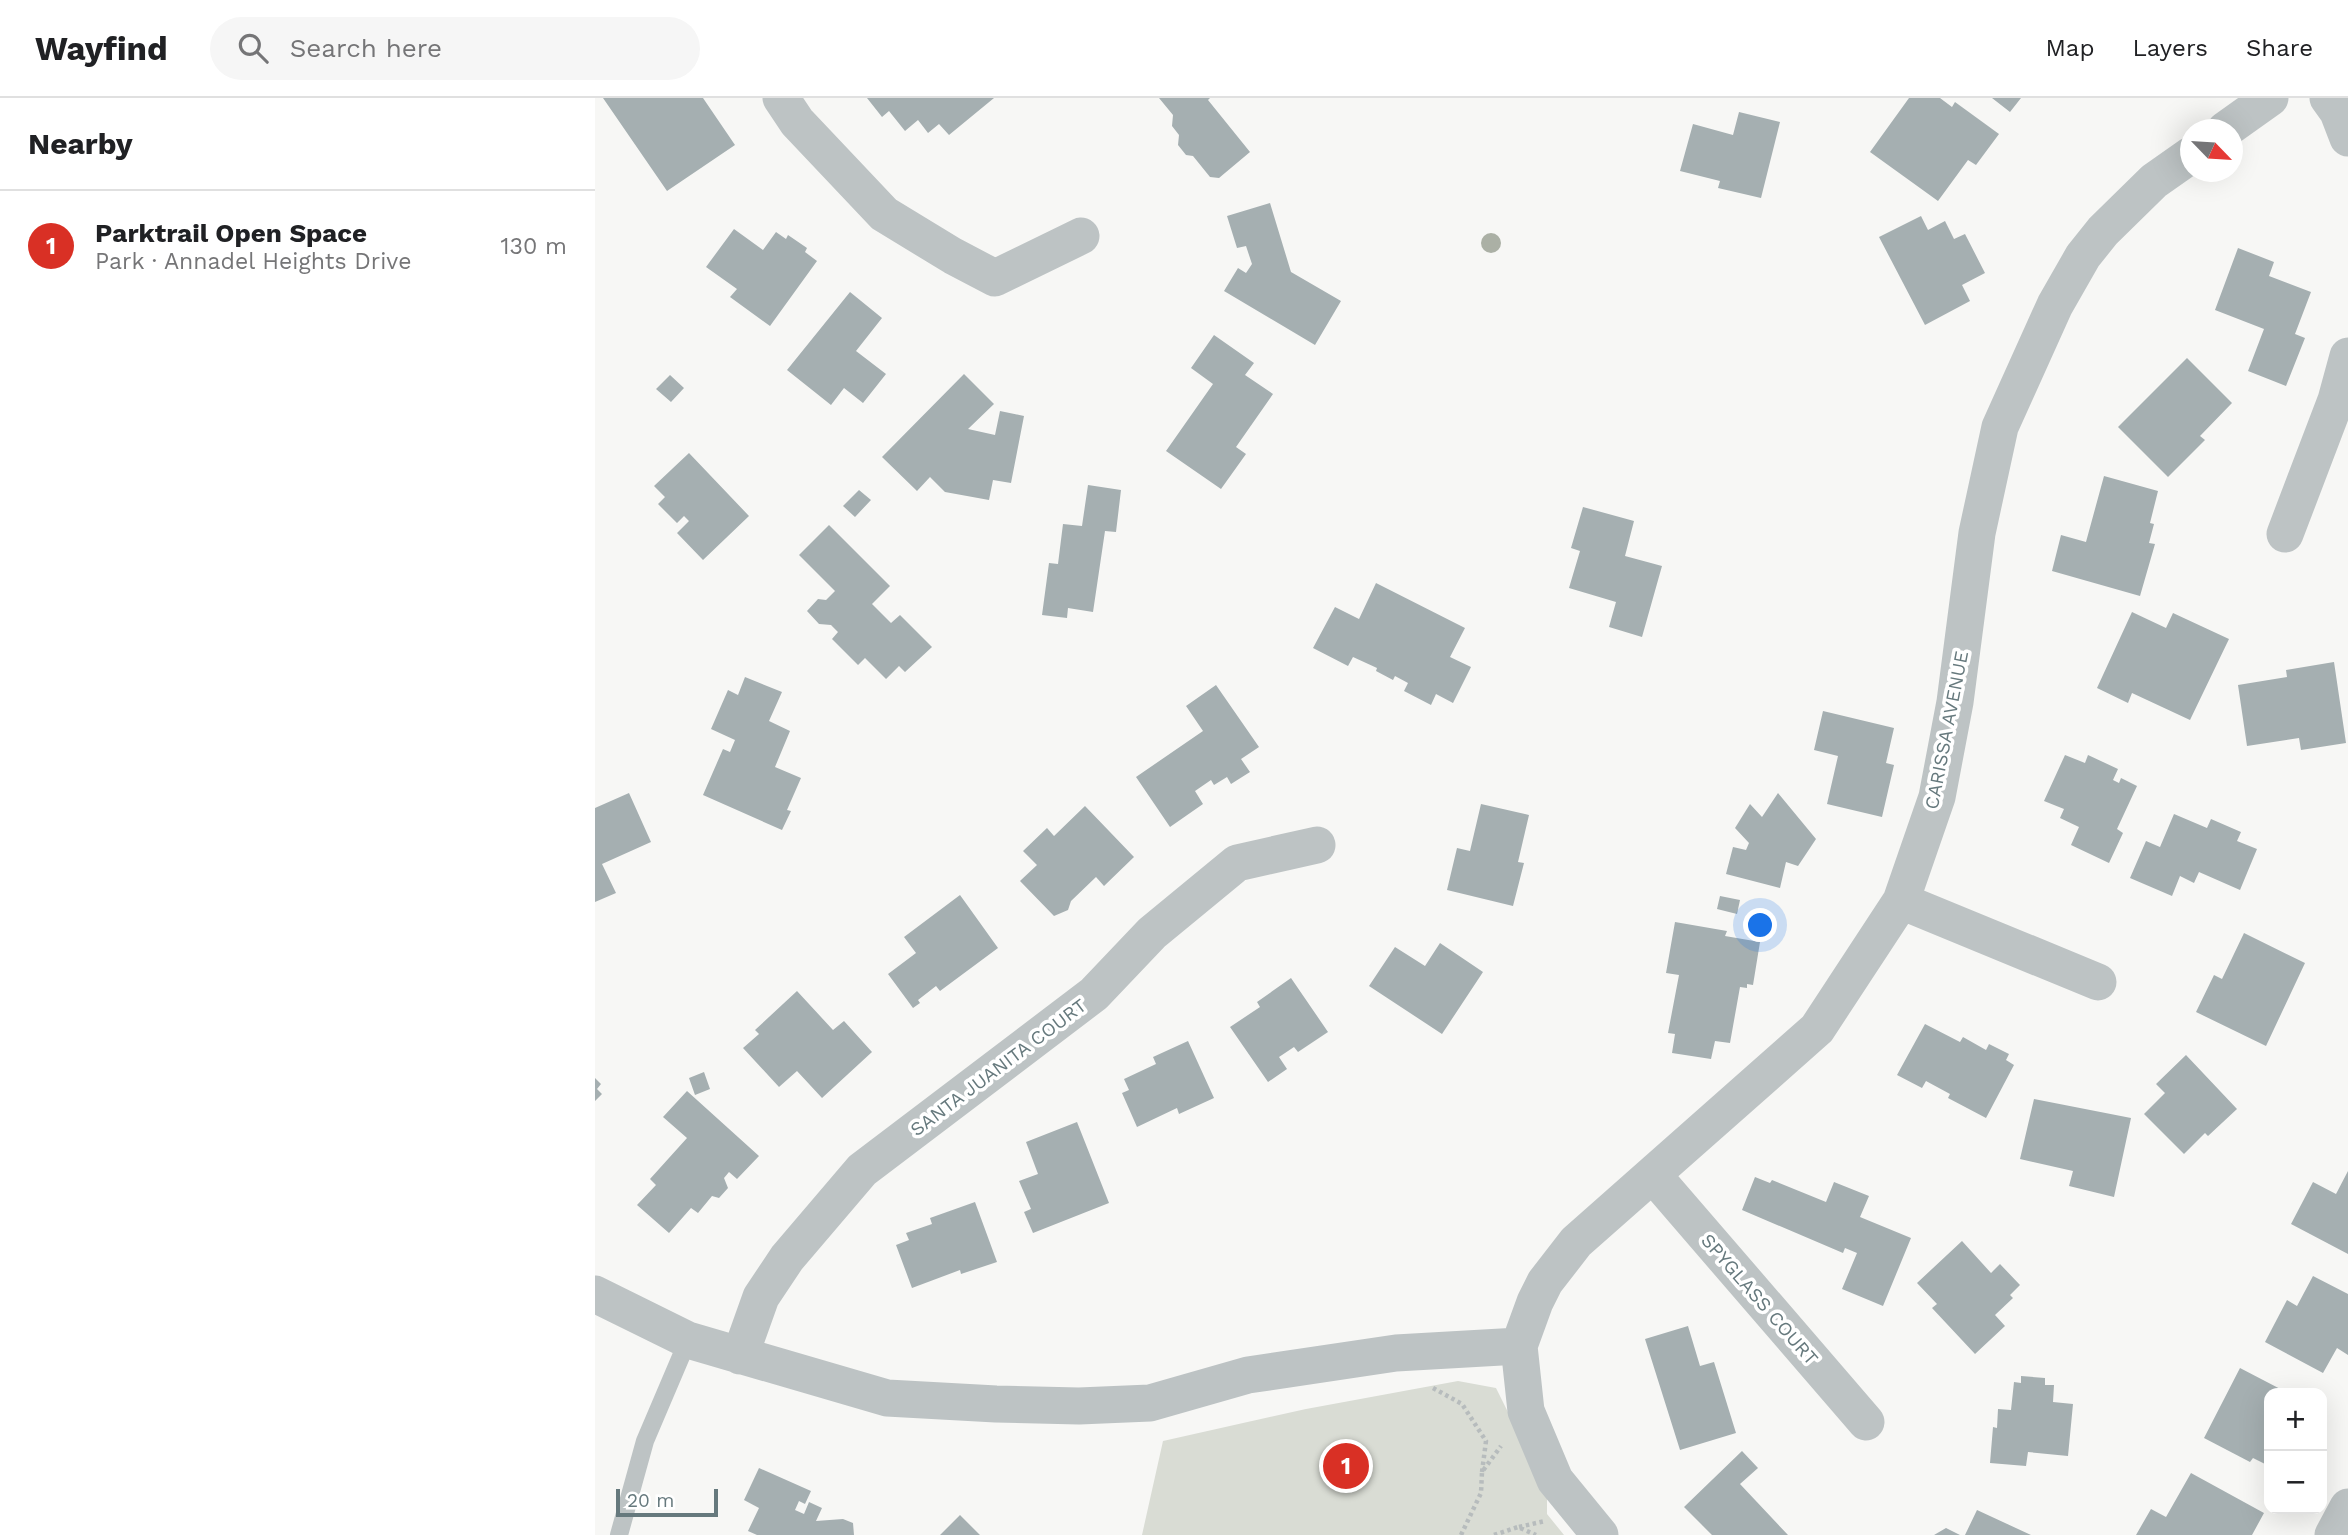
<!DOCTYPE html>
<meta charset="utf-8">
<style>
body{margin:0;font-family:"Work Sans",sans-serif;background:#f6f6f6;color:#202124}
.controls{position:absolute;right:21px;bottom:21px;display:grid;overflow:hidden;border-radius:14px;box-shadow:0 7px 28px #0002}
.controls button{width:63px;height:63px;display:grid;place-items:center;padding:0;border:0;border-bottom:2px solid #e0e0e0;background:#fff;color:#202124;font:35px sans-serif}
.compass{position:absolute;left:1585px;top:21px;width:63px;height:63px;border-radius:50%;background:#fff;box-shadow:0 7px 28px #0002;rotate:115deg}
.scale{position:absolute;left:21px;bottom:18px;width:102px;box-sizing:border-box;padding-left:7px;border:4px solid #66797d;border-top:0;font-size:19px;line-height:24px;white-space:nowrap;color:#66797d;-webkit-text-stroke:5px #fff;paint-order:stroke}
.you{position:absolute;left:1166px;top:828px;width:24px;height:24px;margin:-18px;border:5px solid #fff;border-radius:50%;background:#1a73e8;box-shadow:0 0 0 10px #1a73e833}
.badge{display:grid;place-items:center;width:46px;height:46px;border-radius:50%;background:#d93025;color:#fff;font-size:23px;font-weight:700}
.pin{position:absolute;translate:-50% -50%;border:4px solid #fff;box-shadow:0 2px 7px #0006}
.list{margin:0;padding:0;list-style:none}
h2{display:flex;justify-content:space-between;align-items:center;height:91px;margin:0;padding:0 28px;font-size:30px}
h2 small{font-size:23px;font-weight:400;color:#757577}
.list li{display:grid;grid-template-columns:46px 1fr auto;gap:21px;align-items:center;box-sizing:border-box;height:112px;padding:0 28px;border-top:2px solid #e0e0e0}
.list b{display:block;font-size:26px;white-space:nowrap}
.list p{margin:0;font-size:23px;white-space:nowrap;color:#757577}
.list em{font-size:23px;font-style:normal;color:#757577}
.icon{flex:none;width:38px;height:38px;fill:none;stroke:currentColor;stroke-width:2;stroke-linecap:round;stroke-linejoin:round}
.map{position:relative;flex:none;width:1753px;height:1437px;overflow:hidden}
header{display:flex;align-items:center;gap:42px;box-sizing:border-box;height:98px;padding:0 35px;background:#fff;border-bottom:2px solid #e0e0e0}
header strong{font-size:33px}
nav{display:flex;gap:38px;margin-inline-start:auto;font-size:24px}
.search{width:490px;height:63px;background:#f6f6f6;display:flex;align-items:center;gap:18px;box-sizing:border-box;padding:0 24px;border-radius:38px;color:#757577;font-size:26px}
main{display:flex}
aside{flex:1;background:#fff}
.map>svg:first-child{display:block}
.green{fill:#d9dcd4}
.building{fill:#a5afb1}
.lines{fill:none;stroke-linecap:round;stroke-linejoin:round}
.path{stroke:#b7bcbd;stroke-width:4.5;stroke-dasharray:3.5 3.5;stroke-linecap:butt}
.lane{stroke:#bdc3c4;stroke-width:18}
.street{stroke:#bdc3c4;stroke-width:37}
.tree{fill:#abb0a5}
.labels{text-anchor:middle;stroke-width:7;stroke-linejoin:round;paint-order:stroke}
.street-label{font-size:19px;fill:#66797d;stroke:#fff}
</style>
<header>
<strong>Wayfind</strong>
<div class="search"><svg class="icon" aria-label="search" viewBox="0 0 24 24"><circle cx="10" cy="10" r="6"/><path d="M15 15l6 6"/></svg>Search here</div>
<nav><a>Map</a><a>Layers</a><a>Share</a></nav>
</header>
<main>
<aside>
<h2>Nearby<small></small></h2>
<ul class="list">
<li><span class="badge">1</span><div><b>Parktrail Open Space</b><p>Park · Annadel Heights Drive</p></div><em>130 m</em></li>
</ul>
</aside>
<div class="map">
<svg width="1753" height="1437" viewBox="0 0 1753 1437">
<rect width="100%" height="100%" fill="#f7f7f5"/>
<!-- green -->
<path class="green" d="M863,1283L901,1290L952,1393V1416L969,1437H547L568,1343L711,1311Z"/>
<!-- building -->
<path class="building" d="M8,0H108L140,47L72,93Z
M272,0H399L354,37L344,26L333,35L323,22L310,33L294,13L287,19Z
M564,0H615L613,2L655,54L624,80L615,79L598,58L591,57L583,47L584,37L577,28L578,17Z
M1314,0H1345L1357,9L1360,4L1404,36L1381,67L1373,62L1343,103L1275,54Z
M1397,0H1426L1415,14Z
M1144,14L1185,24L1166,100L1123,90L1125,83L1085,73L1098,26L1138,37Z
M675,105L696,174L746,203L720,247L629,193L643,170L651,175L657,166L651,148L642,150L632,118Z
M1326,118L1333,132L1350,123L1359,141L1370,136L1390,175L1367,187L1375,203L1330,227L1284,139Z
M139,131L168,152L181,134L191,141L193,137L212,150L210,154L222,163L175,228L135,199L142,191L111,169Z
M1643,150L1679,164L1674,178L1716,194L1700,236L1710,240L1691,288L1653,273L1669,231L1620,212Z
M255,194L287,220L261,253L291,276L268,305L249,290L236,307L192,272Z
M619,237L659,265L650,277L678,296L641,349L651,356L626,391L571,353L618,286L596,270Z
M1592,260L1637,305L1605,338L1610,342L1573,379L1523,329Z
M369,276L399,306L373,331L400,337L405,313L429,318L416,385L398,382L394,402L350,394L335,379L322,393L287,359Z
M75,277L89,290L76,304L61,291Z
M94,355L154,418L108,462L82,435L94,423L89,418L82,425L63,406L70,399L59,388Z
M1509,378L1563,393L1555,425L1559,426L1554,445L1560,446L1545,498L1457,473L1466,437L1491,444Z
M493,387L526,392L521,434L510,433L498,514L473,510L472,520L447,517L454,465L463,466L468,426L487,428Z
M264,392L276,402L260,419L248,408Z
M988,409L1039,423L1030,458L1067,468L1047,539L1014,529L1021,504L974,490L985,453L976,450Z
M234,427L295,488L277,506L296,525L305,517L337,549L310,574L304,568L291,581L270,560L263,567L237,541L243,534L236,527L224,526L212,513L223,501L231,502L240,493L204,457Z
M781,485L870,530L855,559L876,569L858,605L841,596L836,607L809,593L813,585L800,578L798,582L781,573L782,570L758,559L753,568L718,550L740,509L764,521Z
M1537,514L1571,530L1578,515L1634,541L1595,622L1537,595L1533,605L1502,590Z
M1739,564L1751,645L1706,652L1704,640L1652,648L1643,587L1692,579L1691,572Z
M150,579L187,594L174,623L195,633L180,669L206,680L192,712L196,713L187,732L108,697L128,651L135,654L140,642L116,631L133,592L143,597Z
M621,587L664,649L646,661L655,674L636,686L632,679L619,687L616,682L600,693L608,706L575,729L541,679L608,633L591,608Z
M1228,613L1299,630L1291,665L1299,667L1287,719L1232,706L1243,658L1219,652Z
M1470,657L1490,665L1493,657L1523,671L1518,682L1524,685L1526,680L1542,688L1522,731L1528,735L1514,765L1476,747L1484,729L1465,720L1469,711L1449,703Z
M34,695L56,744L7,766L21,795L0,804V710Z
M1183,695L1221,741L1203,768L1191,764L1185,790L1131,776L1138,749L1151,752L1154,745L1140,730L1155,706L1167,719Z
M886,706L934,717L923,764L929,765L918,808L852,792L862,750L875,753Z
M490,708L539,759L509,788L501,779L476,803L473,812L459,818L425,783L442,767L428,753L452,730L459,738Z
M1579,716L1612,730L1616,721L1646,734L1642,743L1662,751L1645,792L1604,774L1599,785L1585,778L1577,798L1535,780L1551,743L1565,749Z
M365,797L403,850L345,893L341,888L323,902L325,905L318,910L293,876L321,855L309,839Z
M1125,798L1145,802L1142,816L1122,811Z
M1080,824L1132,833L1130,838L1165,844L1158,887L1152,886V890L1145,889L1135,945L1120,943L1116,961L1077,955L1080,936L1073,935L1084,877L1071,875Z
M1649,835L1710,865L1671,948L1601,914L1619,877L1627,881Z
M845,845L888,874L847,936L774,888L800,849L830,868Z
M696,880L733,934L703,954L699,949L684,959L692,971L673,984L635,929L665,909L662,904Z
M202,893L238,932L249,923L277,954L227,1000L202,973L184,989L148,950L164,936L160,932Z
M1330,926L1365,944L1368,939L1391,952L1394,946L1414,956L1411,962L1419,967L1391,1020L1353,1000L1355,996L1331,983L1327,990L1302,977Z
M593,943L619,1000L584,1016L582,1010L542,1029L527,995L534,992L529,981L561,966L558,959Z
M1591,957L1642,1011L1613,1038L1610,1035L1589,1056L1549,1016L1570,995L1561,986Z
M109,974L115,991L100,997L94,980Z
M0,980L6,986L2,991L7,996L0,1003Z
M92,993L164,1058L142,1081L134,1074L129,1080L133,1090L124,1100L117,1098L103,1115L96,1110L74,1135L42,1107L61,1087L55,1081L92,1040L68,1019Z
M1439,1001L1536,1020L1519,1099L1474,1088L1478,1073L1425,1061Z
M482,1024L514,1105L438,1135L429,1114L436,1111L424,1083L443,1076L431,1044Z
M1753,1073V1156L1696,1126L1718,1084L1741,1096Z
M1160,1079L1175,1085L1177,1082L1231,1104L1239,1084L1274,1098L1265,1119L1316,1140L1288,1208L1247,1191L1262,1155L1250,1150L1248,1155L1147,1112Z
M380,1104L402,1164L366,1176L365,1172L317,1190L301,1147L314,1142L311,1135L337,1126L335,1120Z
M1367,1143L1396,1175L1405,1166L1425,1187L1415,1197L1418,1200L1400,1217L1410,1228L1380,1256L1337,1210L1342,1206L1322,1185Z
M1718,1178L1753,1196V1257L1742,1250L1728,1275L1670,1244L1692,1202L1702,1208Z
M1093,1228L1105,1268L1119,1264L1141,1335L1085,1352L1050,1241Z
M1645,1270L1693,1295H1674V1368L1658,1360L1655,1364L1609,1340Z
M1426,1278L1450,1280V1287H1459L1458,1304L1478,1306L1473,1358L1433,1354L1431,1368L1395,1365L1398,1329L1402,1330L1403,1311L1416,1312L1419,1284L1426,1285Z
M1147,1353L1163,1370L1145,1386L1193,1437H1117L1089,1409Z
M164,1370L216,1393L210,1406L204,1403L200,1412L209,1416L214,1404L227,1410L221,1423L248,1421L258,1425L259,1437H162L153,1433L164,1410L149,1402Z
M1596,1375L1669,1415L1657,1437H1541L1556,1411L1571,1419Z
M1382,1412L1436,1437H1370Z
M365,1417L385,1437H345Z
M1351,1430L1365,1437H1339Z"/>
<g class="lines">
<!-- path -->
<path class="path" d="M838,1290L867,1306L891,1343L887,1374
M924,1429L950,1423
M866,1437L886,1395L887,1374L906,1348
M899,1437L923,1429L941,1437"/>
<!-- lane -->
<path class="lane" d="M24,1437L50,1343L93,1242"/>
<!-- street -->
<path class="street" d="M186,0L202,24L289,116L358,158L400,180L486,138
M1733,0L1743,14L1753,40
M1630,32L1675,0
M1690,436L1741,302L1753,258
M1306,803L1503,884
M1058,1077L1271,1324
M0,1196L93,1242L292,1300L401,1306L484,1308L555,1305L653,1277L801,1255L924,1248
M145,1258L166,1199L192,1160L267,1072L499,896L557,835L642,765L722,747
M1005,1437L960,1382L931,1313L924,1248L940,1204L950,1184L981,1144L1222,931L1306,803L1342,699L1360,604L1382,435L1405,329L1460,207L1488,158L1508,133L1559,83L1596,57
M1738,1437L1753,1409"/>
</g>
<!-- trees -->
<circle class="tree" cx="896" cy="145" r="10"/>
<g class="labels">
<!-- street labels -->
<g class="street-label">
<text transform="translate(1351 632) rotate(-79)" y="7">CARISSA AVENUE</text>
<text transform="translate(403 969) rotate(-37)" y="7">SANTA JUANITA COURT</text>
<text transform="translate(1165 1201) rotate(49)" y="7">SPYGLASS COURT</text>
</g>
</g>
</svg>
<div class="controls">
<button>+</button>
<button>−</button>
</div>
<svg class="compass" viewBox="-18 -18 36 36"><path d="M0-13l5 13h-10z" fill="#e53935"/><path d="M0 13l5-13h-10z" fill="#757577"/></svg>
<div class="scale">20 m</div>
<div class="you"></div>
<div class="pin badge" style="left:751px;top:1368px">1</div>
</div>
</main>
